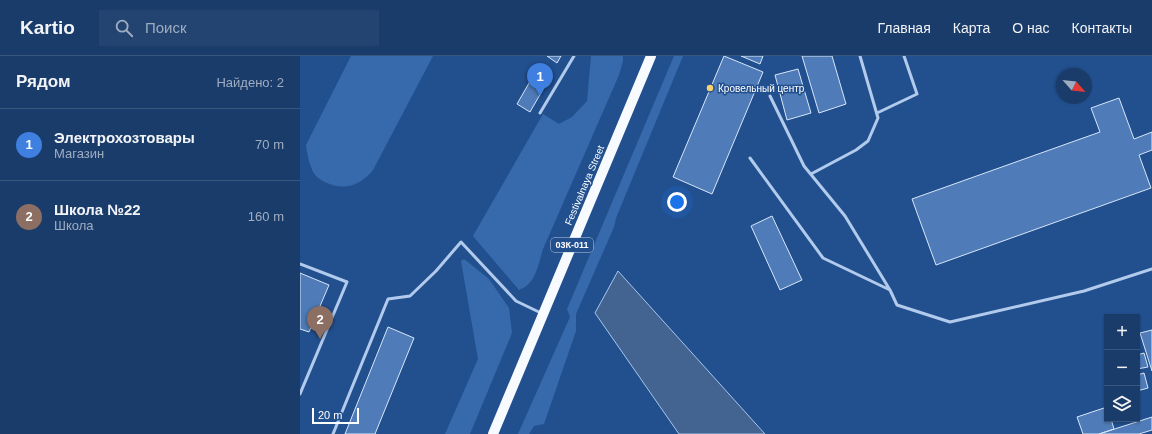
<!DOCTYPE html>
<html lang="ru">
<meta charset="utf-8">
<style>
body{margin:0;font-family:Helvetica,sans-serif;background:#234371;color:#f1f3f6}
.controls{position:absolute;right:12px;bottom:12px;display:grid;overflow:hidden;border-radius:0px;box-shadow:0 1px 3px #0004}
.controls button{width:36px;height:36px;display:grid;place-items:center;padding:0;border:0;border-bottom:1px solid #38567e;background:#1a3c6b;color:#f1f3f6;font:20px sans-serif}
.compass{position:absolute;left:756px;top:12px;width:36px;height:36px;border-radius:50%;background:#1a3c6b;box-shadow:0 1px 3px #0004;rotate:117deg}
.scale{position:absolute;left:12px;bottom:10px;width:47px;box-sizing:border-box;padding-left:4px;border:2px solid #fff;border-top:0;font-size:11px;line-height:14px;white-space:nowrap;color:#fff;-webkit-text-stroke:3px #22508f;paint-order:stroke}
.you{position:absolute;left:377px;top:146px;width:14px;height:14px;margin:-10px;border:3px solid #fff;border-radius:50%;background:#1a73e8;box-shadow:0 0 0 6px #1a73e833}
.badge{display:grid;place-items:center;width:26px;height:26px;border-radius:50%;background:#d6ab8b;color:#fff;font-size:13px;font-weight:700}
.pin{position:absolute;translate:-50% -33px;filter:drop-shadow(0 1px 2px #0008)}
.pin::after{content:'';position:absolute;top:21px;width:14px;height:12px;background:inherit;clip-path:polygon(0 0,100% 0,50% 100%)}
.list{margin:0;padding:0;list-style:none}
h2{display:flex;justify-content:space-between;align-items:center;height:52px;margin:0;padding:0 16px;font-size:17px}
h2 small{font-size:13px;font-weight:400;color:#9fadc1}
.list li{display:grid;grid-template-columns:26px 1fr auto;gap:12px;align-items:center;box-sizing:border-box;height:72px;padding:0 16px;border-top:1px solid #38567e}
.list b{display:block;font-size:15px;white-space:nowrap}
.list p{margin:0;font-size:13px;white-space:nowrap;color:#9fadc1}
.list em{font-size:13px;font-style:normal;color:#9fadc1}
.icon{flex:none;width:22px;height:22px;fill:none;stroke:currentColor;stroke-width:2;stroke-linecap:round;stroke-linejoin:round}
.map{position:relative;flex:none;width:852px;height:378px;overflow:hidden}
header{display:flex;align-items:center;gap:24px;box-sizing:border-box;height:56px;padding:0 20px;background:#1a3c6b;border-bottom:1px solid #38567e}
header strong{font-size:19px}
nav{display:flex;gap:22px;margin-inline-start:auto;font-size:14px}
.search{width:280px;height:36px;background:#234371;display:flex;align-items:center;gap:10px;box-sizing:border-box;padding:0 14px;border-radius:0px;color:#9fadc1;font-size:15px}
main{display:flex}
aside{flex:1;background:#1a3c6b}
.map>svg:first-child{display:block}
.green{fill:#366aac}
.water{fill:#436491;stroke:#a6c6ed}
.building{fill:#4f7cb8;stroke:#d7e6f9}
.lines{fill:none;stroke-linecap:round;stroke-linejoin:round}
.service{stroke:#b2cbec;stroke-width:3}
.primary{stroke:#f7faff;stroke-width:10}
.poi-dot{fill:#f8d374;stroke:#22508f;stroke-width:1.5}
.labels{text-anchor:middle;stroke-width:3;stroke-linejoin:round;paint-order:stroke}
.shield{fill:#22508f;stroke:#bdcadd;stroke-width:1}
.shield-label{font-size:9px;font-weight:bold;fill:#fff}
.poi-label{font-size:10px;fill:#fff;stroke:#22508f;text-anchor:start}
.street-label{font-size:10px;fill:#fff;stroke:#22508f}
</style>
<header>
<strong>Kartio</strong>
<div class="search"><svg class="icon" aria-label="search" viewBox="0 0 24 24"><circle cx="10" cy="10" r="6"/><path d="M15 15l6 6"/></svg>Поиск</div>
<nav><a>Главная</a><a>Карта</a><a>О нас</a><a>Контакты</a></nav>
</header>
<main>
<aside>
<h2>Рядом<small>Найдено: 2</small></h2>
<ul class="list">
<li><span class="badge" style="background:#3f7fe0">1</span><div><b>Электрохозтовары</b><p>Магазин</p></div><em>70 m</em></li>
<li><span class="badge" style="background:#8d6e63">2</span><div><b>Школа №22</b><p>Школа</p></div><em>160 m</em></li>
</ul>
</aside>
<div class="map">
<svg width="852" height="378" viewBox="0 0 852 378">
<rect width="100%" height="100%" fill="#22508f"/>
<!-- green -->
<path class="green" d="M51,0H133L73,114C61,129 45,135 27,127C22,125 16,121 13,116C9,107 7,98 6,89Z
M291,0H323V5L319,19L243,193C238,209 236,228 219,234L173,180L243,58L259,68L272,61L287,45Z
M374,0H383L316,162L314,171L276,258V275L244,368L234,370L229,378H218L270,261L267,253Z
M164,203L189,223L209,252L212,277L170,378H145L178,303L161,205Z"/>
<!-- water -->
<path class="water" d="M318,215L465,378H379L295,257Z"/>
<!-- building -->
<path class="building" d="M247,0H261L257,7Z
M424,0L463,16L412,138L373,121Z
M441,0H463L460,8Z
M502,0H532L546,48L519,57Z
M498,13L511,57L487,64L475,19Z
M236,15L249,23L230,56L217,48Z
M819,42L834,83L852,76V94L839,99L851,132L636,209L612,143L800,76L791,52Z
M472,160L502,224L480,234L451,170Z
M0,217L29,229L9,276L0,273Z
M88,271L114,282L75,378H45Z
M852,274V315L840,277Z
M844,297L848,311L837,313V299Z
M844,317L848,332L837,335V319Z
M807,351V363H811L814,373L799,378H783L777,361Z
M852,361V374L839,378H799Z"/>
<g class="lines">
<!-- service -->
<path class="service" d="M470,40L504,110L545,160L590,234L597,249L650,266L784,235L852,213
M240,57L274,0
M577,57L617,38L604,0
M450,102L523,202L590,234
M511,118L556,94L568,85L578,62L560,0
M0,208L47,226L0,338
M33,378L88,243L110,240L136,215L161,186L216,245L241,257"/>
<!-- primary -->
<path class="primary" d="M193,378L351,0"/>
</g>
<!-- markers -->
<circle class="poi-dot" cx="410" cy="32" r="4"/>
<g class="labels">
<!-- shield labels -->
<rect class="shield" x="251" y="182" width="42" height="14" rx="3"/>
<g class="shield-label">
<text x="272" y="192">03К-011</text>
</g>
<!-- poi labels -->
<g class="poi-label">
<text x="418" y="36">Кровельный центр</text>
</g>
<!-- street labels -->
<g class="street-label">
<text transform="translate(284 129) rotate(-67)" y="4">Festivalnaya Street</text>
</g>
</g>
</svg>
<div class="controls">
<button>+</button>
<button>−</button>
<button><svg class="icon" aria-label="layers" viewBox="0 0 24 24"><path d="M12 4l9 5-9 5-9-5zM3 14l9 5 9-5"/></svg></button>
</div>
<svg class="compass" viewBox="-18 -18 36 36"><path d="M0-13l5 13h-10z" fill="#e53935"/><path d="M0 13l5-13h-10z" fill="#9fadc1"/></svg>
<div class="scale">20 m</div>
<div class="you"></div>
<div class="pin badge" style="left:240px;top:40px;background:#3f7fe0">1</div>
<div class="pin badge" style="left:20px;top:283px;background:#8d6e63">2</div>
</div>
</main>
